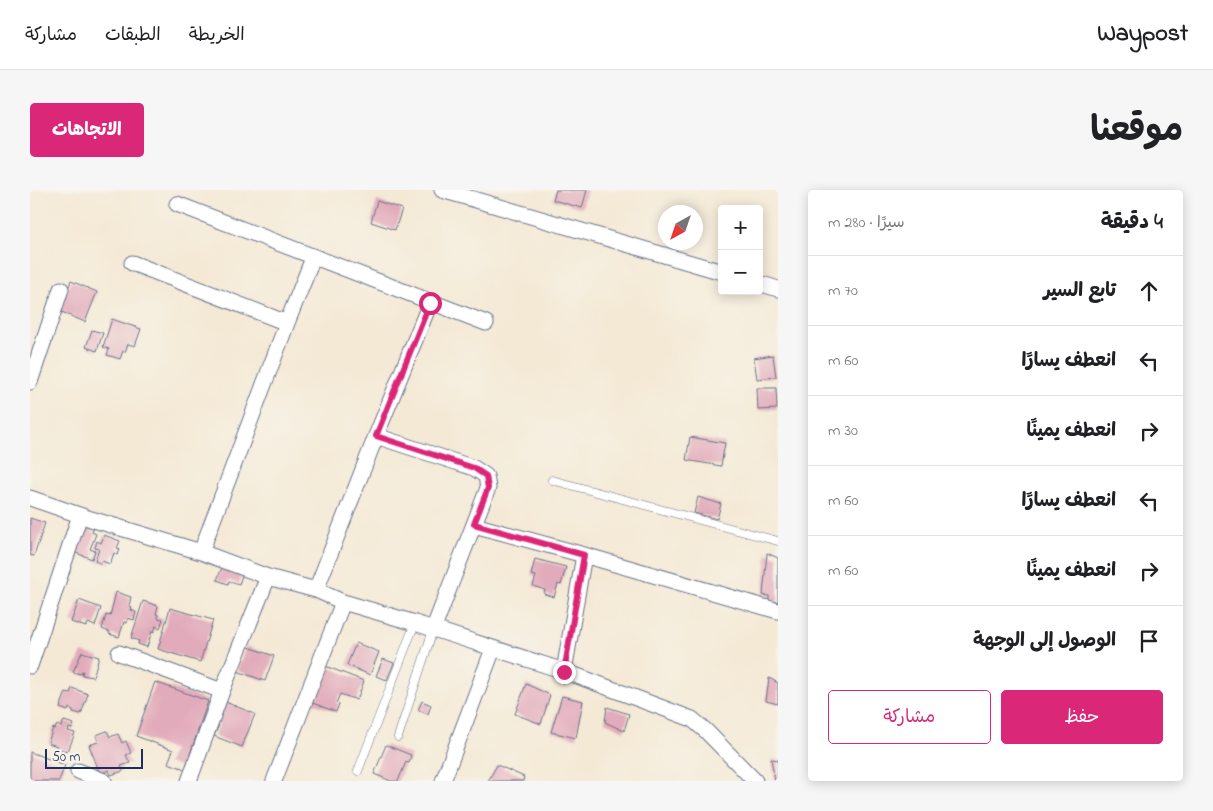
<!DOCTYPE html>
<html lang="ar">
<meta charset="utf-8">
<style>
body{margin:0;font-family:"Indie Flower","Playpen Sans Arabic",sans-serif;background:#f6f6f6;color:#202124;direction:rtl}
.controls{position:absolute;right:15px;top:15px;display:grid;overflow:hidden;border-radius:5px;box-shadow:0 2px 12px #0003}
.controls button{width:45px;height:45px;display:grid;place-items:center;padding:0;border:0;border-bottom:1px solid #e0e0e0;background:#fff;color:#202124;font:25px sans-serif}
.compass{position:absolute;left:628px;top:15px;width:45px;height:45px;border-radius:50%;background:#fff;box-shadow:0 2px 12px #0003;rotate:220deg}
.scale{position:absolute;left:15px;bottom:12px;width:98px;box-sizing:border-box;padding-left:5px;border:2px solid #1b2f5e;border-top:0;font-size:14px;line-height:18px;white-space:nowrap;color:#1b2f5e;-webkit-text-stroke:4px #f7f3e8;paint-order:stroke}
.stop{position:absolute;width:15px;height:15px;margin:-11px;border:4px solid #db2777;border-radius:50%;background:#fff}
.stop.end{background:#db2777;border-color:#fff;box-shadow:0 1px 5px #0008}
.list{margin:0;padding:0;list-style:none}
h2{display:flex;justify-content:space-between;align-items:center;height:65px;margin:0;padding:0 20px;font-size:21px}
h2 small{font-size:16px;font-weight:400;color:#757577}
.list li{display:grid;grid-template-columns:32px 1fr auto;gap:15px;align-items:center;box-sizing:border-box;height:70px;padding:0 20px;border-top:1px solid #e0e0e0}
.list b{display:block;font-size:19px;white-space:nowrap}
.list em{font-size:16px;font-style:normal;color:#757577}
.actions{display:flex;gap:10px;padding:15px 20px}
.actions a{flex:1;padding:11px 0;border:1px solid #db2777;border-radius:5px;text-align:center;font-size:18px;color:#db2777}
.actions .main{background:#db2777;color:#fff}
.icon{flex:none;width:28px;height:28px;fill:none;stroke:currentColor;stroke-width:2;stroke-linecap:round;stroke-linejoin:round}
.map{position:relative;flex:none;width:748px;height:591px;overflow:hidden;direction:ltr;border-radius:5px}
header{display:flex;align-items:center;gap:30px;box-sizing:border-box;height:70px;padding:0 25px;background:#fff;border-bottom:1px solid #e0e0e0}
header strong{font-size:24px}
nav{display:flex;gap:28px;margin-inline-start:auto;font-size:18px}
.intro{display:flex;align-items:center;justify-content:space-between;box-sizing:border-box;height:120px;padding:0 30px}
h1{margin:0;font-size:35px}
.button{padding:12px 22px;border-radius:5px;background:#db2777;color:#fff;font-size:18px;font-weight:700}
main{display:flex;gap:30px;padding:0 30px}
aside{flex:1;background:#fff;border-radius:5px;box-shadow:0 2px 12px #0003}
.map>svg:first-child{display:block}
.building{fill:#e2abbb}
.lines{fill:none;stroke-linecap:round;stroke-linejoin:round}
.lane-casing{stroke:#677088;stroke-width:9}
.street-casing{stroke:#677088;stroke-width:17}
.lane{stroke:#fff;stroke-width:8}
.street{stroke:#fff;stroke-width:15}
.route{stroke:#db2777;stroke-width:6}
</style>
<header>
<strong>Waypost</strong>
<nav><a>الخريطة</a><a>الطبقات</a><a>مشاركة</a></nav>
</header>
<div class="intro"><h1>موقعنا</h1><a class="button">الاتجاهات</a></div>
<main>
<aside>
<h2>4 دقيقة<small>سيرًا · 280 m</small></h2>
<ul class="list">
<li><svg class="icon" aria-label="ahead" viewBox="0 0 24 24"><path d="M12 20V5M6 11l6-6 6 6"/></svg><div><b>تابع السير</b></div><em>70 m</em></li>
<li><svg class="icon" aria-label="left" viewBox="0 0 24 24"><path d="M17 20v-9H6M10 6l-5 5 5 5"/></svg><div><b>انعطف يسارًا</b></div><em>60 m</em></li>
<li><svg class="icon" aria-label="right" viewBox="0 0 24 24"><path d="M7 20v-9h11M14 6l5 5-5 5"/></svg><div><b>انعطف يمينًا</b></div><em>30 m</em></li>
<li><svg class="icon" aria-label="left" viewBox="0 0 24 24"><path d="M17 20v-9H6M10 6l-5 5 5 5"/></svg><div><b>انعطف يسارًا</b></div><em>60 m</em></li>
<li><svg class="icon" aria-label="right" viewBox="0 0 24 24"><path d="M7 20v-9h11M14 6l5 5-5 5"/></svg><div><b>انعطف يمينًا</b></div><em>60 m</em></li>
<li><svg class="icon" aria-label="arrive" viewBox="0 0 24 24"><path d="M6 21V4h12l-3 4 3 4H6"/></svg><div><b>الوصول إلى الوجهة</b></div></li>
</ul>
<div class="actions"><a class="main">حفظ</a><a>مشاركة</a></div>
</aside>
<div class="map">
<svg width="748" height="591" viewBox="0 0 748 591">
<rect width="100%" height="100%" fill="#f7f3e8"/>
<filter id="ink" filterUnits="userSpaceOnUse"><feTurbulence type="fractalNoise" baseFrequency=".02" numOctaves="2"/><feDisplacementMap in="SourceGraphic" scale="10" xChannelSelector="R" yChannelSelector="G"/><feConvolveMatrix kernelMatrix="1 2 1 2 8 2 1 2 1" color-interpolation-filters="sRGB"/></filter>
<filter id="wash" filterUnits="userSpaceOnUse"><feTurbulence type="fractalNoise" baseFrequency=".0096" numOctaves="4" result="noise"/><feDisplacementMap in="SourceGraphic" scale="20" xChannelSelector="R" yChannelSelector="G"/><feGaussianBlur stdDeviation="1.12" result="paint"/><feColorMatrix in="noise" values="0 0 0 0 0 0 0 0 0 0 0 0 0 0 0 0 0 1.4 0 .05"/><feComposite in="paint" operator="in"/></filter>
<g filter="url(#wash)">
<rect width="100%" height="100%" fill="#f4e9d5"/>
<g id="blocks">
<!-- building -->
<path class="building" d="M526,0H557L552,18L523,10Z
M347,11L372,19L365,40L341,32Z
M41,91L67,102L55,132L29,121Z
M82,129L111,139L105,156L98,154L95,162L93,161L90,169L77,165L79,159L73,157Z
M62,140L73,143L67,161L56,157Z
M743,165L746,187L727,189L724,168Z
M727,198H746L747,219L728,220Z
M660,247L695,253L691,276L656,270Z
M668,307L691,314L687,329L664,323Z
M0,328L15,333L4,366L0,365Z
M52,333L64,337L62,342L66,344L60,359L65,361L62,369L41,361Z
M74,345L90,351L87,358L90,359L88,365L84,363L80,374L72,371L71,374L65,371L69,359L65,358L67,351L71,353Z
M737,363L748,368V412L739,411V406L733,405Z
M505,369L536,377L531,395L528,394L524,407L514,404L515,400L503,396L506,386L501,385Z
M193,375L213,383L209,394L199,391L198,394L187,390Z
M86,402L101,407L99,416L102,417L101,420L106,422L104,430L98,428L97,433L94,432L89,447L79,444L80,442L72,439L76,425L80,426Z
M49,410L71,418L65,436L58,433L56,437L41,432Z
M113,411L128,416L126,424L128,425V428L133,429L130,438L126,436L124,442L122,441L117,457L108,454L109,451L101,448Z
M140,418L183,430L170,472L128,459Z
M326,453L349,462L340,485L317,475Z
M216,456L244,466L235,491L207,481Z
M52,462L69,467L63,487L52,485L53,481H52L50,484L43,482Z
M353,469L364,473L357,490L346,486Z
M290,474L334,491L327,510L310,504L306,513L309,514L306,522L280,512Z
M739,488L748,493V514L736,511Z
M125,492L178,511L155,579L138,573L143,560L106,546Z
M496,494L520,505L511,534L485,524Z
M42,498L58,504L51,524L43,522V520L39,518L38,521L30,518L36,502L40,503Z
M532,506L553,511L546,548L521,542Z
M193,511L225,524L212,557L184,546L189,535L185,533Z
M392,511L401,515L398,524L388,520Z
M577,517L599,524L594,541L575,532Z
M34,531L44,534L42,539L39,538L38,541L45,543L38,561L26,559L27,556L18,553L23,538L25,539L27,535L31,537Z
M77,541L80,547L88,544L92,553L96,551L101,563L96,565L100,573L91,576L93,581L81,585L79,580L70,584L59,555L68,552L66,545Z
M356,555L381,565L379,573L376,572L368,591H361L344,584Z
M0,562L35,575L29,591H0Z
M741,569L748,570V591H745Z
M467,575L494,587L493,591H458Z"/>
</g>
</g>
<g filter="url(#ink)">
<use href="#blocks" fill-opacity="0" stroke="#677088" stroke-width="1"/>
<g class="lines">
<defs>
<path id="lane" d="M522,290L748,351
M368,547L403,440
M328,581L385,433"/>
<path id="street" d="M412,0L692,82
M147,14L456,133
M102,73L257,133
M729,93L748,99
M0,192L31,99
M346,246L444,278L456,286L458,298L403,440
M0,308L61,329L171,362L238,387L286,400L313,412L385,433L534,481L662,529L676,541L725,591
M444,335L554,365L534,481
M171,362L257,133L283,68
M554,365L748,421
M286,400L346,246L400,113
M89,463L192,501
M0,476L50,325
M48,581L74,591
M159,591L192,501L238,387
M244,591L313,412
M413,591L463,459"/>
</defs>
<!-- lane casing -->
<use href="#lane" class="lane-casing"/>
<!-- street casing -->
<use href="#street" class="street-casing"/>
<!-- lane -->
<use href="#lane" class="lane"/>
<!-- street -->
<use href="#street" class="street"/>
</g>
</g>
<g class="lines" filter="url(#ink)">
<!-- route -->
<path class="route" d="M400,113L346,246L444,278L456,286L458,298L444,334L554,365L534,482"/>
</g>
</svg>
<div class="controls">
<button>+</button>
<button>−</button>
</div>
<svg class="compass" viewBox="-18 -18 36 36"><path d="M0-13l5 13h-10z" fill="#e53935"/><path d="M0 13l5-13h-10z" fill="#757577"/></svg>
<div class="scale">50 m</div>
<div class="stop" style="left:400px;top:113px"></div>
<div class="stop end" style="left:534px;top:482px"></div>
</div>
</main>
